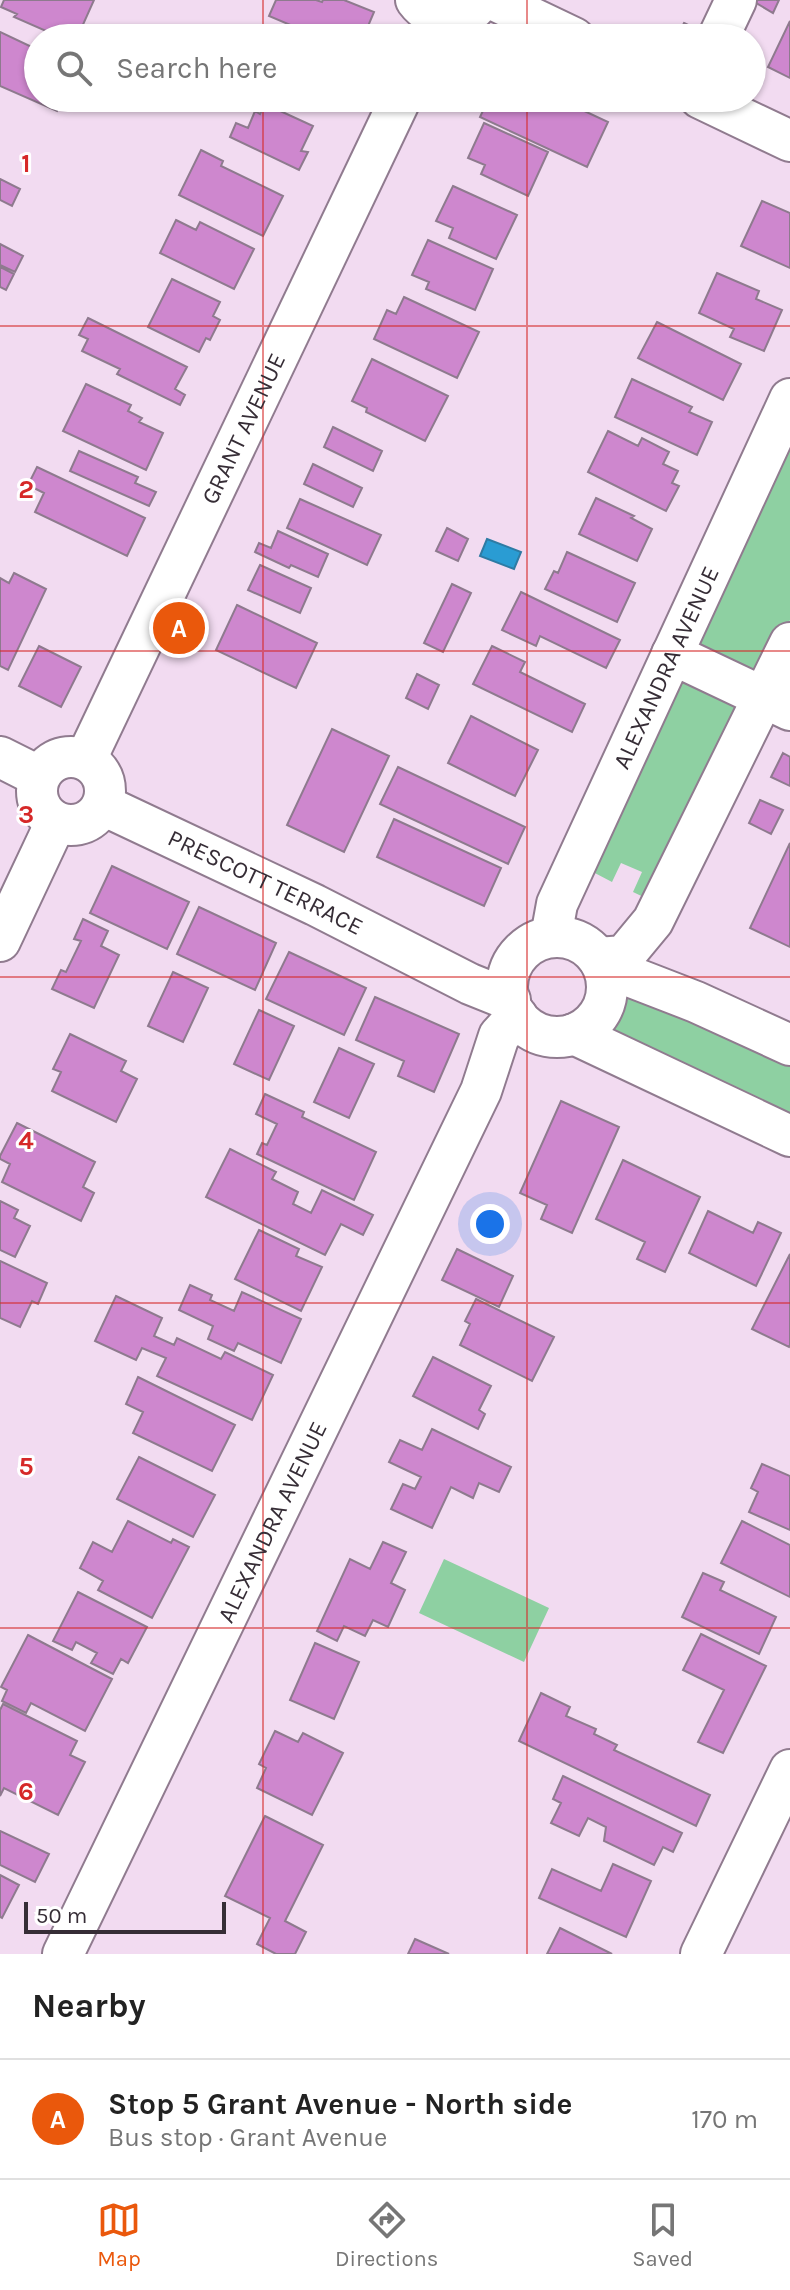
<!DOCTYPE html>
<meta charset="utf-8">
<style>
body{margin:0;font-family:Karla,sans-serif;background:#f6f6f6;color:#222}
.scale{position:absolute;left:24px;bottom:20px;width:202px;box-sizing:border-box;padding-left:8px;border:4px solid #362d36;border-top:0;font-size:22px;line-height:28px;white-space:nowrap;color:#362d36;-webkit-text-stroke:6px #fff;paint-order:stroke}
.you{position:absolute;left:490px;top:1224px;width:28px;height:28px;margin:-20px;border:6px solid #fff;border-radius:50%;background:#1a73e8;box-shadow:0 0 0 12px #1a73e833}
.badge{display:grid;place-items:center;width:52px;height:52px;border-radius:50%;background:#ea580c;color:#fff;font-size:26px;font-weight:700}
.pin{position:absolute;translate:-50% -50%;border:4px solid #fff;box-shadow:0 2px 8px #0006}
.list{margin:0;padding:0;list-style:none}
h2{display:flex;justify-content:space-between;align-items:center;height:104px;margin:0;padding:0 32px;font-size:34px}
h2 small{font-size:26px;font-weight:400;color:#767676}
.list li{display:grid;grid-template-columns:52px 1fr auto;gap:24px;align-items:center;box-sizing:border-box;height:120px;padding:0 32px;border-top:2px solid #e0e0e0}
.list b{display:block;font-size:30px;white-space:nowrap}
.list p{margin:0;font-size:26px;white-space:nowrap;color:#767676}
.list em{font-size:26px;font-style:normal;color:#767676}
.icon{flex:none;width:44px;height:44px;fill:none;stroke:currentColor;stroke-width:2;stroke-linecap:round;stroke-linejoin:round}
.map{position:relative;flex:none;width:790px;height:1954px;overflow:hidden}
.search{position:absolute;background:#fff;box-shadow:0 2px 6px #0004;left:24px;right:24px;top:24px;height:88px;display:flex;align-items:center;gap:20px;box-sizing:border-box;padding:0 28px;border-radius:44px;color:#767676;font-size:30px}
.sheet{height:224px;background:#fff}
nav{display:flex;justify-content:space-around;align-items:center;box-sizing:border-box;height:112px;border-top:2px solid #e0e0e0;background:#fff;font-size:22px;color:#767676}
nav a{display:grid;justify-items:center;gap:4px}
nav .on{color:#ea580c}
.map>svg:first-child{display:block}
.green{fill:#8ed0a2}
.water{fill:#2a9cd3;stroke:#2e7ba4;stroke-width:2}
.building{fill:#ce87ce;stroke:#8e7a8e;stroke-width:2}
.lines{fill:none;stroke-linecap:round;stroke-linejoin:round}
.minor-casing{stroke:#907b8f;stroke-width:44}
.minor{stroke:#fff;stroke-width:40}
.grid{fill:none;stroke:#d62828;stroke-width:2;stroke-opacity:0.55}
.labels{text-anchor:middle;stroke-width:6;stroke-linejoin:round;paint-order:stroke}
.street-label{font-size:24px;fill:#362d36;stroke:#fff}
.grid-label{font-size:26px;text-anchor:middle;font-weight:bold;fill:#d62828;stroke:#fff;stroke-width:6;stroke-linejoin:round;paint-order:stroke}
</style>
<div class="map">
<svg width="790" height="1954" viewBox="0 0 790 1954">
<rect width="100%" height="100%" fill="#f2dbf1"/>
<!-- green -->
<path class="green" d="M790,450V620L761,679L698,648L699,642Z
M683,680L742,705L656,903L633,892L642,872L621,863L612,882L591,871L678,686Z
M625,988L790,1052V1123L602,1036C622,1018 615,1009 625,988Z
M444,1559L549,1608L524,1662L419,1613Z"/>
<!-- water -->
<path class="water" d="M487,539L521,552L514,569L480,556Z"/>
<!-- building -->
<path class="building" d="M4,0H94L77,38H62L14,17L17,14L1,7Z
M276,0H316L322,2L323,0H344L374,12L363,38H321L269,16Z
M751,0H779L773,13Z
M790,21V78L768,67Z
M684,23L705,33L703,38H676Z
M0,32L38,50V98H62L57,111L0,86Z
M489,98H573L583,103L580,109L608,122L587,167L480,117Z
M265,104L313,126L301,151L308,152L299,170L230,137L236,123L248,128L255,111L260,114Z
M484,123L548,152L528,196L481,174L485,165L468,158Z
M201,150L223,161L221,166L283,196L263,236L179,195Z
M0,179L20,189L12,206L0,200Z
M453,186L517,215L496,259L449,238L453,228L436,221Z
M762,201L790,213V268L741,246Z
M176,220L196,230L200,222L254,249L234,289L160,253Z
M428,240L493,269L475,310L426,289L429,282L412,275Z
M0,244L23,256L15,272L0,265Z
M0,267L14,274L6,290L0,287Z
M717,273L759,291L756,299L782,310L764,351L730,337L734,329L699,313Z
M172,279L220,302L213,316L220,320L210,340L206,338L199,352L148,327Z
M404,297L479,332L457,378L374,339L387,310L396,314Z
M88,318L187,367L175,389L185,395L180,405L117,374L120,369L82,351L88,339L79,335Z
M657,322L741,364L723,400L638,358Z
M372,359L448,396L425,441L366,412L367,408L352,401Z
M632,379L692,407L689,412L712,422L697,455L615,417Z
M86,384L131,405L128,411L142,418L139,422L163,433L146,470L63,431Z
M333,427L382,451L373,471L324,447Z
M608,431L638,446L642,438L669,452L663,464L678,471L672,483L679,486L666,511L588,472Z
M79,451L138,477L135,483L156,492L149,506L70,471Z
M313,464L362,488L353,507L304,484Z
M37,467L145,518L127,556L35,512L44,493L28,485Z
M596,498L634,516L631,518L652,529L637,561L579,534Z
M300,499L381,535L367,565L287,528Z
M447,528L468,539L458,561L436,551Z
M278,531L328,554L318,577L291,565L289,568L255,552L259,543L271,548Z
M567,552L635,583L617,622L545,589L554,571L558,573Z
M260,565L311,588L300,613L248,590Z
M14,573L46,589L8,670L0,666V578L9,583Z
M452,584L471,593L443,652L424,643Z
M521,592L620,640L606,668L540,636L536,646L502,630Z
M237,605L317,643L296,688L216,650Z
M39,646L81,667L61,707L19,686Z
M492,646L525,662L520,672L585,704L572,732L473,684Z
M417,674L439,685L428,709L406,698Z
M471,716L538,750L515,796L448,763Z
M332,729L389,756L344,852L287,825Z
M783,753L790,757V786L771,777Z
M398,767L525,827L508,864L380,804Z
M760,800L783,810L771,834L749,823Z
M394,819L501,868L484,906L377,857Z
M790,843V947L750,928Z
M112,866L189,902L167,949L90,913Z
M199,907L276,943L255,990L177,954Z
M83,919L108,931L101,946L119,955L94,1008L52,989L61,970L66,972L81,941L74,939Z
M289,952L366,988L344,1035L266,999Z
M173,972L208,988L183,1042L148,1026Z
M375,997L459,1034L434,1092L398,1076L404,1061L356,1040Z
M259,1010L294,1026L269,1080L234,1064Z
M70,1034L126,1061L121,1071L137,1079L116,1122L52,1091L61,1072L53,1069Z
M339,1048L374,1064L349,1118L314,1102Z
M265,1094L304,1112L302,1117L376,1152L354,1200L257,1154L262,1143L267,1145L277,1124L256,1114Z
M561,1101L619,1127L572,1233L541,1219L547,1205L520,1193Z
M17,1123L95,1162L83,1187L94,1193L81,1221L2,1182L10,1164L0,1159V1156Z
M230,1149L276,1172L272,1179L298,1192L293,1204L311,1213L322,1190L373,1215L363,1235L341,1224L325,1255L206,1197Z
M623,1160L700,1197L665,1272L637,1259L645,1242L596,1219Z
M0,1201L18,1210L14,1218L30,1226L15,1257L0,1250Z
M708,1211L753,1233L758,1222L781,1233L756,1286L689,1253Z
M259,1230L299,1249L296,1256L322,1267L301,1311L235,1279Z
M457,1249L513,1276L499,1307L442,1280Z
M790,1254V1345L789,1347L752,1329Z
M0,1261L47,1283L38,1304L32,1301L20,1327L0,1318Z
M190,1285L212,1295L210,1300L234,1311L242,1292L301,1319L281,1363L238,1343L234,1351L208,1339L213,1326L179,1310Z
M116,1296L162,1318L154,1336L174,1345L177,1338L221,1359L225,1352L273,1375L252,1420L157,1376L166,1358L142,1348L136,1360L95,1341Z
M476,1299L554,1337L532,1381L460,1345L470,1324L465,1321Z
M433,1357L491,1386L479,1410L485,1414L478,1429L413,1396Z
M138,1377L235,1425L212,1471L133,1433L143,1412L126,1404Z
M432,1429L511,1467L499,1492L479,1483L473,1498L451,1487L432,1528L391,1509L403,1484L415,1489L421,1477L389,1462L400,1440L422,1450Z
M139,1457L215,1495L193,1537L117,1499Z
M762,1464L790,1476V1530L749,1512L758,1492L751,1488Z
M128,1521L171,1543L173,1539L189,1547L152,1618L98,1590L103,1581L80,1568L93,1542L112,1552Z
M742,1521L790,1545V1597L721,1563Z
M383,1542L406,1552L391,1583L405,1590L388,1627L373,1620L365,1636L344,1626L337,1641L317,1631L350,1559L370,1569Z
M703,1573L724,1582L720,1590L776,1617L759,1654L682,1617Z
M78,1592L147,1627L128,1663L121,1659L113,1674L91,1663L97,1653L76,1642L72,1650L53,1641Z
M701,1634L766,1666L723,1753L698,1742L724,1690L683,1670Z
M28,1635L112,1679L85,1731L31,1703L26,1713L2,1701L7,1690L1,1687Z
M315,1643L359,1662L334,1719L290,1700Z
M541,1693L570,1707L566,1716L596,1729L594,1734L617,1745L614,1750L710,1795L696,1826L519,1741Z
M3,1704L77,1741L70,1755L85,1762L58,1815L4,1788L0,1796V1710Z
M275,1731L298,1742L303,1733L343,1753L312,1815L257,1788L266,1768L259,1764Z
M563,1776L682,1833L673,1852L663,1847L654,1865L604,1841L606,1827L588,1818L579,1836L551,1823L561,1803L553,1799Z
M265,1816L323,1845L285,1921L306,1932L295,1954H276L257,1944L270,1918L225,1896Z
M0,1831L49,1854L35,1882L0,1865Z
M613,1864L651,1881L626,1937L539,1898L552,1869L601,1891Z
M0,1875L19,1885L2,1918L0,1917Z
M560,1928L612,1954H547Z
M415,1939L449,1954H408Z"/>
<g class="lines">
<defs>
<g id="minor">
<path d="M416,0C433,23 465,25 481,0"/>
<path d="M494,0L574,38"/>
<path d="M718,38L736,0"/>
<path d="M700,98L790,141"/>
<path d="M672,654L790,710"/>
<circle cx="71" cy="791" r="34"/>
<path d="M0,757L38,776"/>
<path id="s1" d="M86,759L401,98"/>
<path id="s2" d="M103,805L315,905L470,984L510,1000"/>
<path id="s3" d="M551,937L557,904L790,399"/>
<circle cx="557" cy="987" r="50"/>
<path d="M0,941L56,822"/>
<path d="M598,958L624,956L653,921L790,643"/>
<path d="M603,966L696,1002L790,1045"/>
<path d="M574,1034L790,1136"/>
<path id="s4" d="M63,1954L481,1091L499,1036L517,1016"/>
<path d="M701,1954L790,1770"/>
</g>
</defs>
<!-- minor casing -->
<use href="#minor" class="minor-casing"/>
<!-- minor -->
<use href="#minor" class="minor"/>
</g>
<!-- grid -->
<path class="grid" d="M263,0V38M527,0V38M263,98V1954M527,98V1954M0,326H790M0,651H790M0,977H790M0,1303H790M0,1628H790"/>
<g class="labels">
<!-- street labels -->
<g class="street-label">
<text dy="8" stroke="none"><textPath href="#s1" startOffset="366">GRANT AVENUE</textPath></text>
<text dy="8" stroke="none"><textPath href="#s3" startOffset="294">ALEXANDRA AVENUE</textPath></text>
<text dy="8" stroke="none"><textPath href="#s2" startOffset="180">PRESCOTT TERRACE</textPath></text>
<text dy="8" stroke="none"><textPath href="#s4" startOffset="480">ALEXANDRA AVENUE</textPath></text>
</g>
</g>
<g class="grid-label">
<text x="26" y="172">1</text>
<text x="26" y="498">2</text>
<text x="26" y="823">3</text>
<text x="26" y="1149">4</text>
<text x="26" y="1475">5</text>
<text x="26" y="1800">6</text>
</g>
</svg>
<div class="scale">50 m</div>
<div class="you"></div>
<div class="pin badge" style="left:179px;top:628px">A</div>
<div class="search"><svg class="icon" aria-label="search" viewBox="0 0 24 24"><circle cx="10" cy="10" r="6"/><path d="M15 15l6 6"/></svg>Search here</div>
</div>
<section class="sheet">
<h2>Nearby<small></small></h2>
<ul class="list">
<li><span class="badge">A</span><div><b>Stop 5 Grant Avenue - North side</b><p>Bus stop · Grant Avenue</p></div><em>170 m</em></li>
</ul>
</section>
<nav>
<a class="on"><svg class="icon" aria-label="map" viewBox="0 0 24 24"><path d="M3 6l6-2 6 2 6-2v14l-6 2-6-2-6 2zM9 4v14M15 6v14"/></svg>Map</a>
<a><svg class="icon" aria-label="directions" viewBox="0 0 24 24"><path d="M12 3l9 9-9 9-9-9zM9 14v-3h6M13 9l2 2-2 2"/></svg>Directions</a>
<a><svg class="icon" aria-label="saved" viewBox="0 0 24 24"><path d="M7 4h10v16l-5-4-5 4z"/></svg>Saved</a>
</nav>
